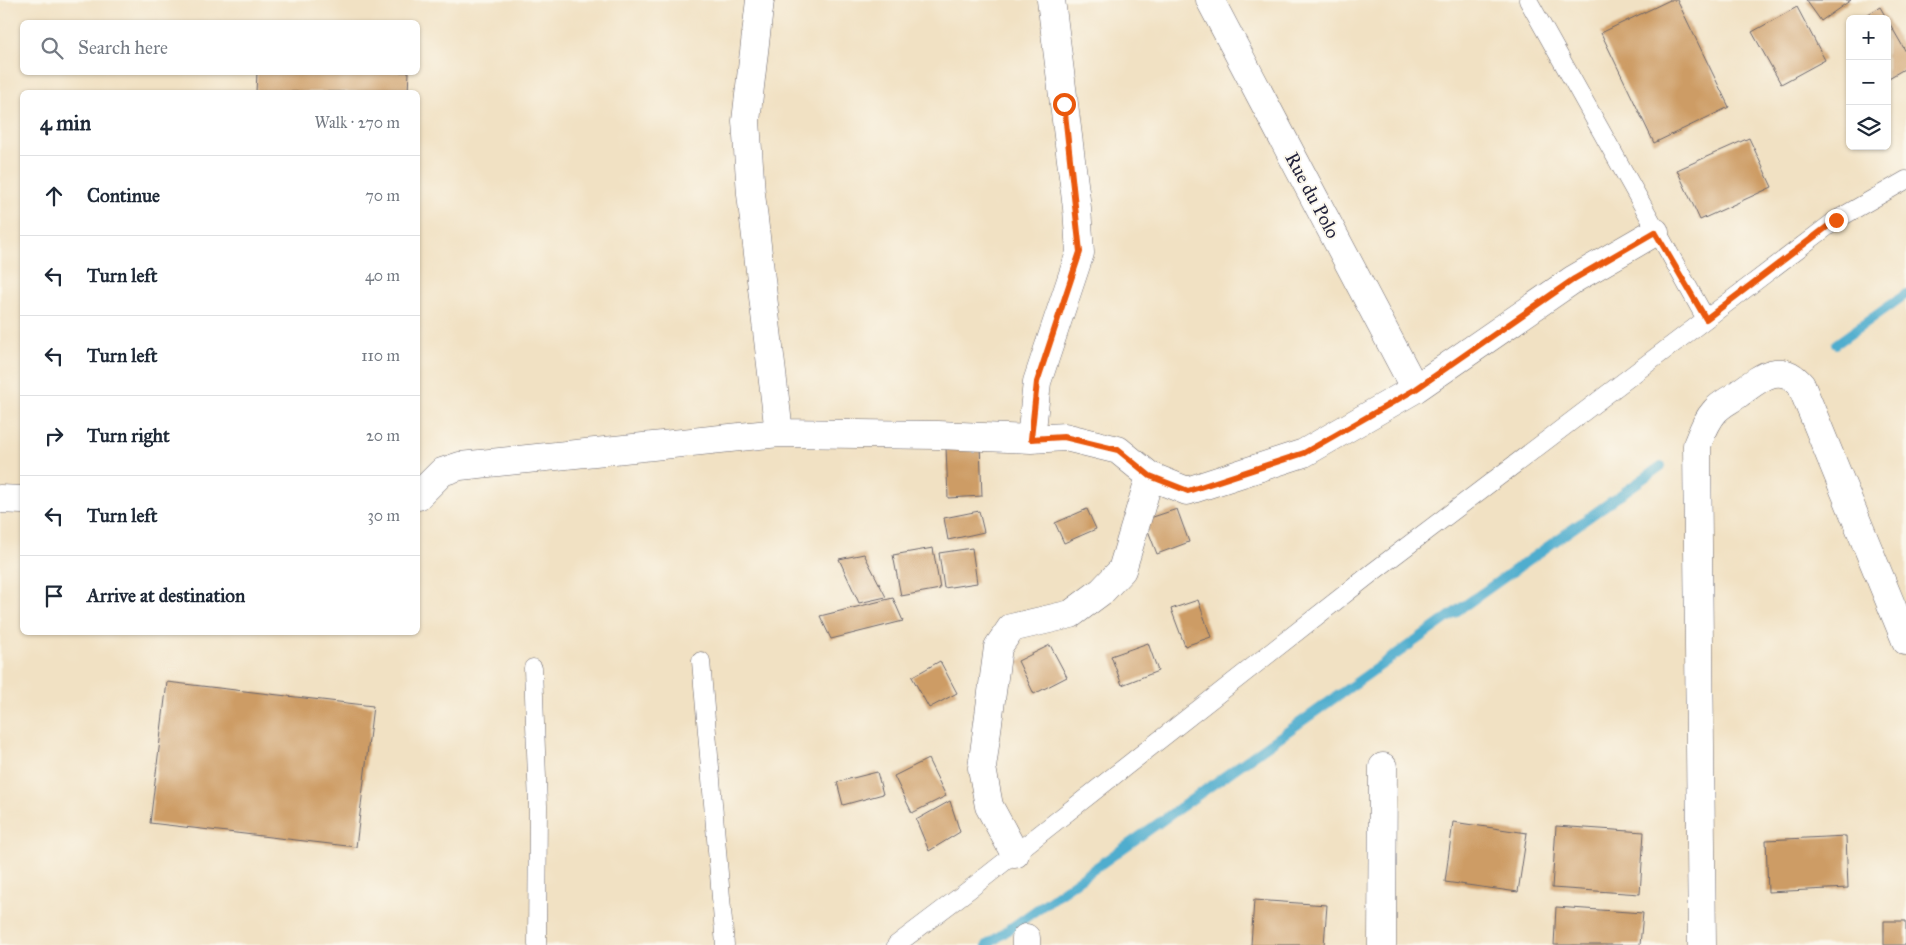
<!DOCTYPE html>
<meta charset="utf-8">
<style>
body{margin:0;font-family:"IM FELL Great Primer",serif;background:#f2f2f3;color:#1f2937}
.controls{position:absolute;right:15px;top:15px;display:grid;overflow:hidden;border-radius:8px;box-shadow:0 1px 4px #0004}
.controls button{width:45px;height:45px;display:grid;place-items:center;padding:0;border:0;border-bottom:1px solid #e0e1e3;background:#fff;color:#1f2937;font:25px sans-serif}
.stop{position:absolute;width:15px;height:15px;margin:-11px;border:4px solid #ea580c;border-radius:50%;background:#fff}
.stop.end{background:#ea580c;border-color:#fff;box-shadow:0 1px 5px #0008}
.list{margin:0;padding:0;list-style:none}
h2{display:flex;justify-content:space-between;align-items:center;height:65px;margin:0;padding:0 20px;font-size:21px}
h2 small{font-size:16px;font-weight:400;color:#747a83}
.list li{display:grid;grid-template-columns:32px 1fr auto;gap:15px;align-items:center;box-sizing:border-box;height:80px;padding:0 20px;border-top:1px solid #e0e1e3}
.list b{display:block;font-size:19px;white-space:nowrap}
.list em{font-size:16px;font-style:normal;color:#747a83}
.icon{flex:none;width:28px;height:28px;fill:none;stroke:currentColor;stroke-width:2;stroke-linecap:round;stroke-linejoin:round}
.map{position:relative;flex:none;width:1906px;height:945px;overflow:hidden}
.search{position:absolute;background:#fff;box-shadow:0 1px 4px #0004;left:20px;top:20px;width:400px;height:55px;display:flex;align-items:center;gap:12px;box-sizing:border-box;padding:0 18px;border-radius:8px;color:#747a83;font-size:19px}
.panel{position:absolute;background:#fff;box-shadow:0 1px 4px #0004;left:20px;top:90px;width:400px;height:545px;border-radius:8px}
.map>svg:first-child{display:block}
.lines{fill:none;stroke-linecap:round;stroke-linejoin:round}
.stream{stroke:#4fadce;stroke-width:10}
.building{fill:#cd9c65}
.lane-casing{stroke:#6a656b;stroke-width:19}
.street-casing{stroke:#6a656b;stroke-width:29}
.lane{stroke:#fff;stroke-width:18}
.street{stroke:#fff;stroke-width:28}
.route{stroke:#ea580c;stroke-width:6}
.labels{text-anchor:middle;stroke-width:4;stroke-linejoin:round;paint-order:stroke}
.street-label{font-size:19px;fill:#22223b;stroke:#fbf7ec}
</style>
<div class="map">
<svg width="1906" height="945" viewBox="0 0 1906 945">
<rect width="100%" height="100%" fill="#fbf7ec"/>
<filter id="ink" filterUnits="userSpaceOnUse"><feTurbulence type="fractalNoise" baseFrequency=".02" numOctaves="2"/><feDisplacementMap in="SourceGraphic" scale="10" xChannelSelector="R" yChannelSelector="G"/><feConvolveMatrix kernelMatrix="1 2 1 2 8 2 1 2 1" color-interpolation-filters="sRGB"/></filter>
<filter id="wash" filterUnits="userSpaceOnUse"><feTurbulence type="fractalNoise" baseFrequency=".0096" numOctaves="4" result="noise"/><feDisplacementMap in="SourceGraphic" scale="20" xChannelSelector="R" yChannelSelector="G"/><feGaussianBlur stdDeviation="1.12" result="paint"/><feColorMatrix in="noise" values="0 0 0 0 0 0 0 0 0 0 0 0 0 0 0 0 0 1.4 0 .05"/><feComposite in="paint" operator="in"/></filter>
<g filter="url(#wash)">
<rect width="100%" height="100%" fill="#f1e1c3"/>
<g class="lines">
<!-- stream -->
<path class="stream" d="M1836,344L1906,294
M987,945L1661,466"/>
</g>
<g id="blocks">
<!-- building -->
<path class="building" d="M1670,0H1677L1729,107L1654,143L1601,33Z
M1806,0H1851L1821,21Z
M1797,7L1825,60L1781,84L1752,32Z
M1880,7L1887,19H1860Z
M1887,19L1906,52V68L1887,79Z
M257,72H409L408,92H256Z
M1749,138L1772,187L1700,220L1677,170Z
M980,445L982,496L948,498L946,447Z
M1087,509L1096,529L1064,543L1055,523Z
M1177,509L1189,542L1157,554L1144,520Z
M979,511L984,532L948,540L944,518Z
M933,548L940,589L901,596L893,555Z
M972,548L977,583L944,588L939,553Z
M864,554L886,597L859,603L839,559Z
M893,598L903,621L831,639L820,616Z
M1198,600L1211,637L1185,646L1171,609Z
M1148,643L1158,671L1122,685L1111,656Z
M1050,645L1067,677L1034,694L1018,661Z
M940,661L957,693L929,708L912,677Z
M167,682L373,706L356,847L150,823Z
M928,759L946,796L912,813L894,776Z
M877,772L883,794L843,805L837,782Z
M950,801L960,832L929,851L916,820Z
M1453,822L1527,833L1518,892L1445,882Z
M1556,826L1644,832L1640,894L1552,888Z
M1846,836L1848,888L1768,892L1766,840Z
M1254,900L1327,905L1324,945H1251Z
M1556,907L1643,913L1640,945H1554Z
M1884,921H1906V945H1884Z"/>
</g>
</g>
<g filter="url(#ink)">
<use href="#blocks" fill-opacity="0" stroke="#6a656b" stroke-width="1"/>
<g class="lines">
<defs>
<path id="lane" d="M1528,0L1706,319L1836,220L1906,180
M701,661L725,945
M533,668L538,806L537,945
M896,945L970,889L1373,572L1706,319"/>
<path id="street" d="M760,0L746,121L751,194L779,433
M1210,0L1415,389
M1031,439L1037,382L1080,253L1077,208L1051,0
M418,496L442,472L460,466L779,433L938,435L1031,439L1065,437L1118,450L1150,476L1187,491L1304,453L1415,389L1574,279L1655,232
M0,499L22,500
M1015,854L989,806L982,768L998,647L1011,628L1071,614L1102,591L1122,570L1150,476
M1026,938V945
M1382,945L1383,767
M1702,945L1697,445C1702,433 1706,421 1715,411C1721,404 1730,400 1737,395C1758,380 1779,359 1801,385L1906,641"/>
</defs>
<!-- lane casing -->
<use href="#lane" class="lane-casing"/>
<!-- street casing -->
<use href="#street" class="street-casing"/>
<!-- lane -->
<use href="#lane" class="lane"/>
<!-- street -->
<use href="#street" class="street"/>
</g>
</g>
<g class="lines" filter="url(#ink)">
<!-- route -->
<path class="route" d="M1064,104L1080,252L1037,382L1031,439L1064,437L1118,450L1150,476L1188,491L1304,453L1416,389L1574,279L1655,232L1706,319L1836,220"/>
</g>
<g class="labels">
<!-- street labels -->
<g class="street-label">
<text transform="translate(1313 195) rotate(62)" y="7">Rue du Polo</text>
</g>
</g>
</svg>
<div class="controls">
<button>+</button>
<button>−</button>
<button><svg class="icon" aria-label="layers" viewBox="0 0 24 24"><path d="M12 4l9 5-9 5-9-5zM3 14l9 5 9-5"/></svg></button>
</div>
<div class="stop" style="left:1064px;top:104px"></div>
<div class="stop end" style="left:1836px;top:220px"></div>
<div class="search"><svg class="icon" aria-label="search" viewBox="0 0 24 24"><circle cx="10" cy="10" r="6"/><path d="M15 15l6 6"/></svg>Search here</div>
<section class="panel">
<h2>4 min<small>Walk · 270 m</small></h2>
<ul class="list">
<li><svg class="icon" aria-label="ahead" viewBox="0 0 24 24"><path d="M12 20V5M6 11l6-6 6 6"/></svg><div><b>Continue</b></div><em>70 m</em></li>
<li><svg class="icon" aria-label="left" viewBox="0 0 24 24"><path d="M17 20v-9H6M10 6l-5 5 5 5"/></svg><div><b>Turn left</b></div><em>40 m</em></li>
<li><svg class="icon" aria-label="left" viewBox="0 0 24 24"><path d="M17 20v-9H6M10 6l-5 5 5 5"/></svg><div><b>Turn left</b></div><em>110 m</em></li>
<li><svg class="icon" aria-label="right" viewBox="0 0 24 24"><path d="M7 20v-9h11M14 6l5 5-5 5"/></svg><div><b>Turn right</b></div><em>20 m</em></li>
<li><svg class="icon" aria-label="left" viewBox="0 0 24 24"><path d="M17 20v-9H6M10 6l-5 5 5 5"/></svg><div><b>Turn left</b></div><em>30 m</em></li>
<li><svg class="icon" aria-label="arrive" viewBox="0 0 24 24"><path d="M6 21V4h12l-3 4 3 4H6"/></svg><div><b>Arrive at destination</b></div></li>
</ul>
</section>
</div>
